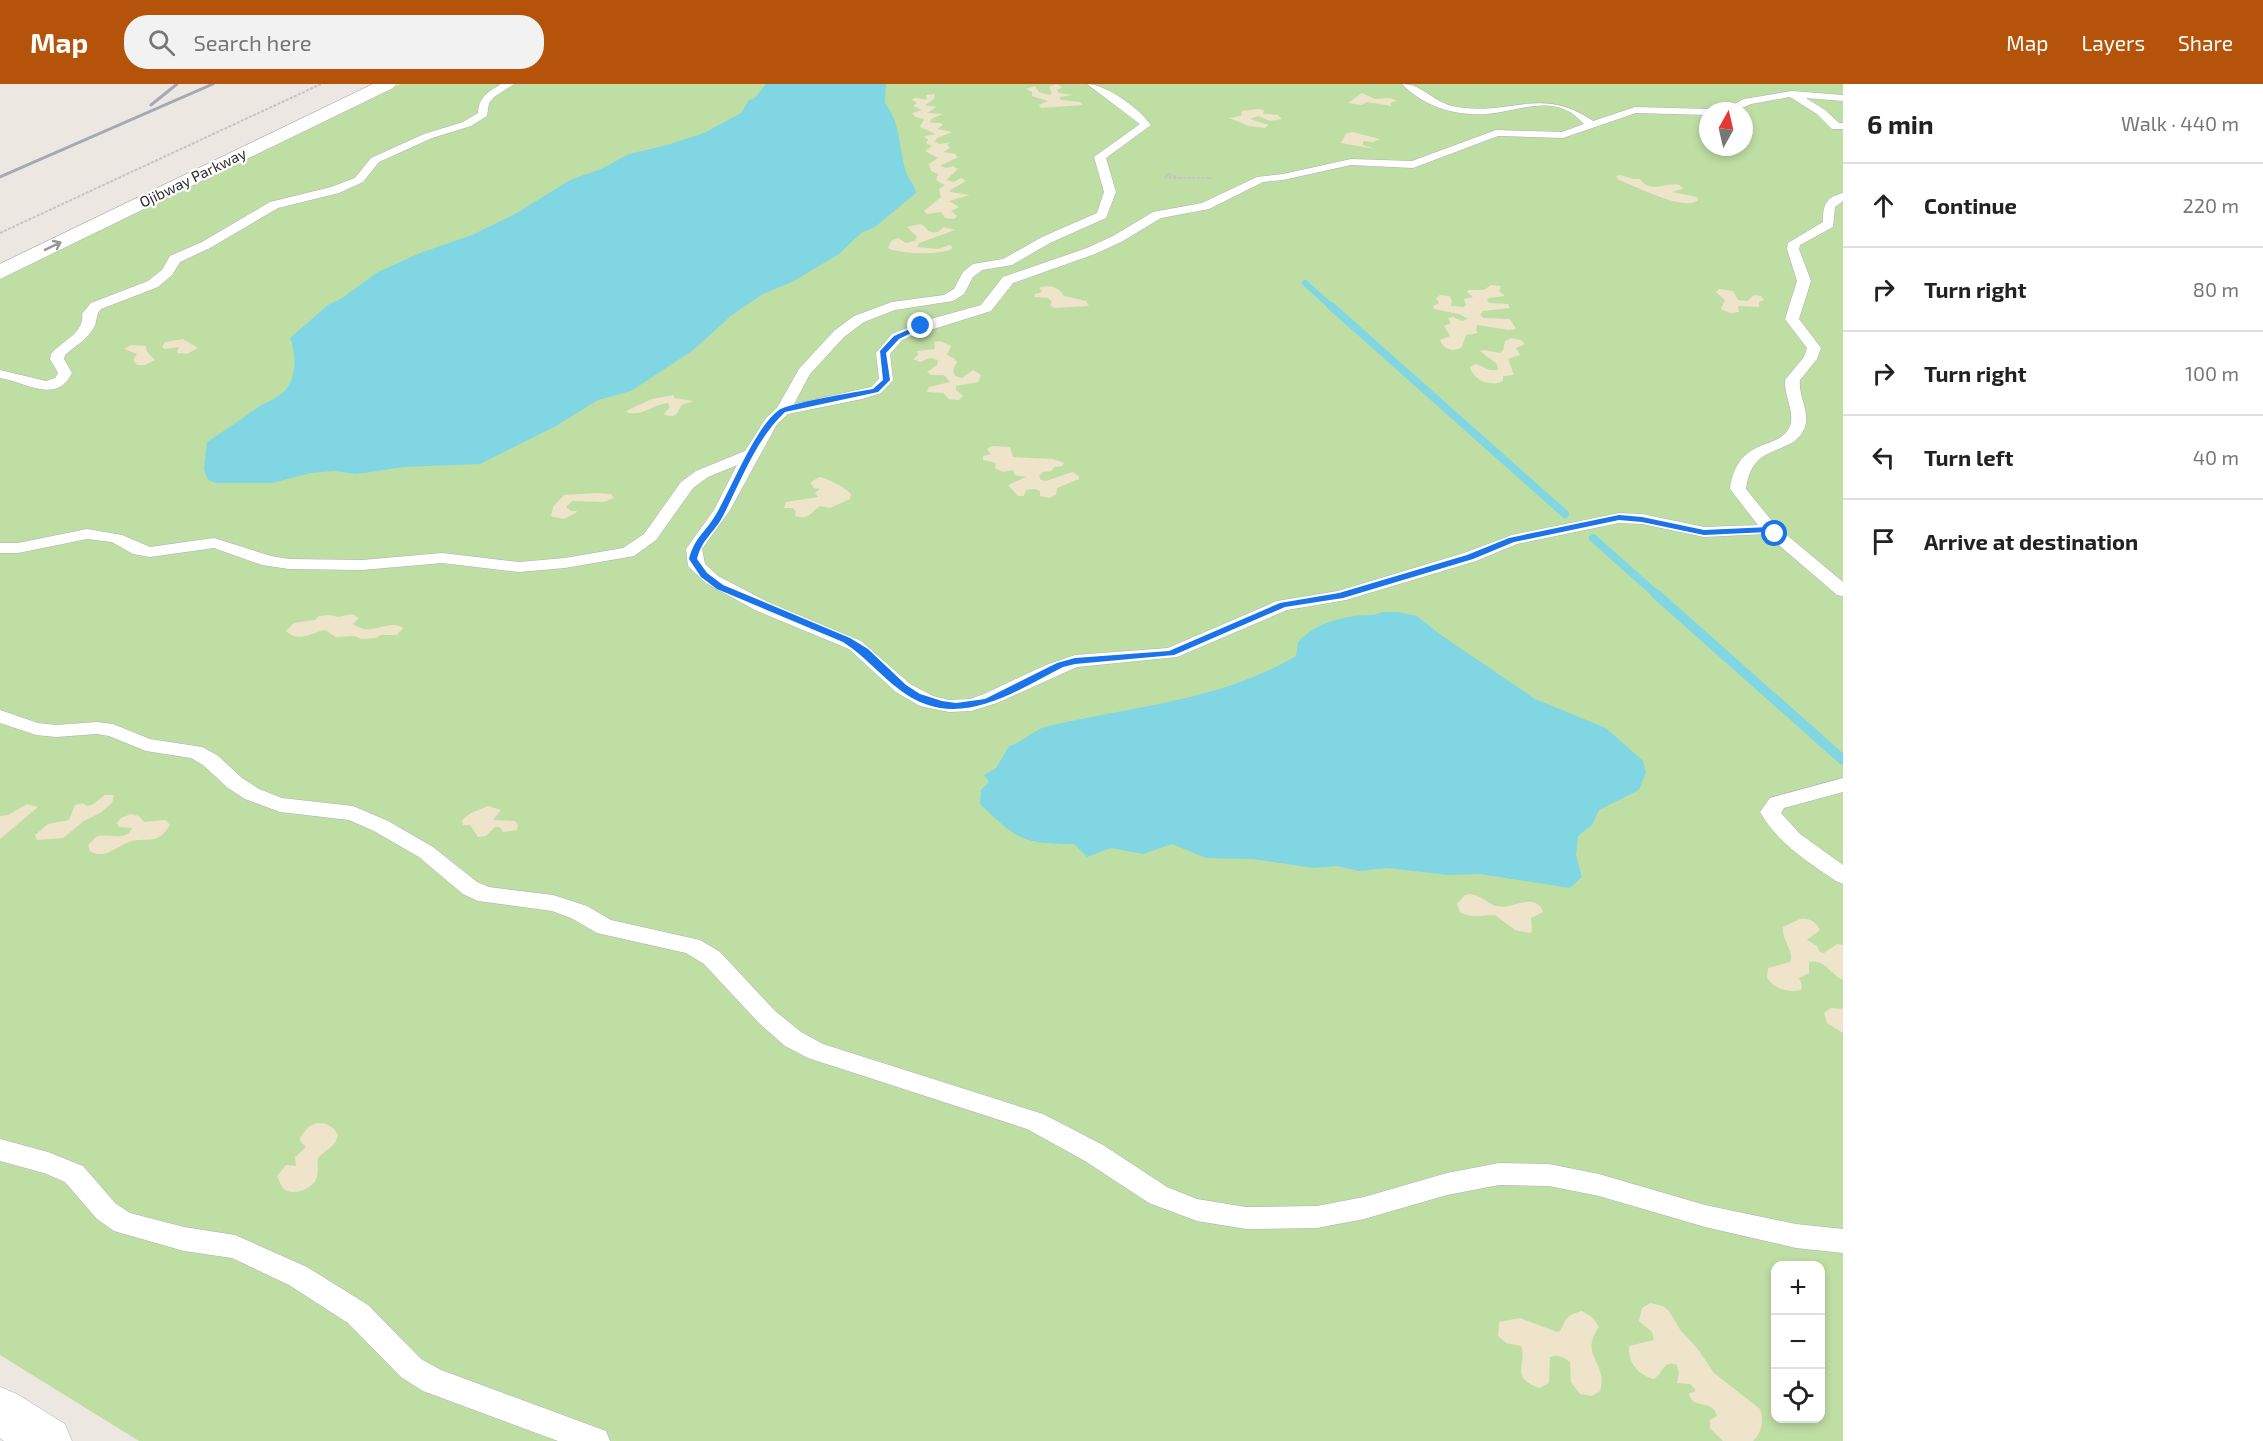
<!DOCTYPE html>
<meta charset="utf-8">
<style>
body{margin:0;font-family:"Exo 2",sans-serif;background:#f2f2f2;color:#222}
.controls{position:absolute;right:18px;bottom:18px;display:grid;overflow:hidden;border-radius:12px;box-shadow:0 3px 9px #0003}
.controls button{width:54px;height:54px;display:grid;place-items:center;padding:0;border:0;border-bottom:2px solid #e0e0e0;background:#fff;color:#222;font:30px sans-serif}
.compass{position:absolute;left:1699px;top:18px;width:54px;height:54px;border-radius:50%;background:#fff;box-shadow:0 3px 9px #0003;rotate:8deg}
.stop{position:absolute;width:18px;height:18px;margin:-14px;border:4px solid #1a73e8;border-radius:50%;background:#fff}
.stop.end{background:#1a73e8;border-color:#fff;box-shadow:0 2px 6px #0008}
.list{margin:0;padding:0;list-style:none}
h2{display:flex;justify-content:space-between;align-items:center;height:78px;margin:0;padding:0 24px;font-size:26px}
h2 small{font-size:20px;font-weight:400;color:#767676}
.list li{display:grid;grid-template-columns:39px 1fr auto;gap:18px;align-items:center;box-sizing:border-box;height:84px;padding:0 24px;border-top:2px solid #e0e0e0}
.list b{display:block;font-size:22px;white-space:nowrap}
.list em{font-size:20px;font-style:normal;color:#767676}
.icon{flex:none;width:33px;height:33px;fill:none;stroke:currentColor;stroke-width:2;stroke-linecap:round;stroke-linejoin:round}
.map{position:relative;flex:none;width:1843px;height:1357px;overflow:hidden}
header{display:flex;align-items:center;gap:36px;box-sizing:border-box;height:84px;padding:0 30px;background:#b45309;color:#fff}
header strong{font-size:28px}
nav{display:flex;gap:33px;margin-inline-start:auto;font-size:21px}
.search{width:420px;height:54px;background:#f2f2f2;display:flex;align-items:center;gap:15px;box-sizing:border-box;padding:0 21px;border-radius:24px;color:#767676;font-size:22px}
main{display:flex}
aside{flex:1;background:#fff}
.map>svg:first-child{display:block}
.green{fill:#bfdea4;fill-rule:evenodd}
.sand{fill:#eee4c9}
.water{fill:#81d6e3}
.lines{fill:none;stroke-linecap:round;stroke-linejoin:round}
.stream-far2{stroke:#81d6e3;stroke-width:6}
.stream-far1{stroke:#81d6e3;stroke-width:8}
.stream{stroke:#81d6e3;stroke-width:10}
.service-casing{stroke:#aeb1b8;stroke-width:1}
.tertiary-casing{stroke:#aeb1b8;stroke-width:1}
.secondary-casing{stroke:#aeb1b8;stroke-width:1}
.path{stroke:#c4c4c4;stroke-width:2;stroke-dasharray:3 1.5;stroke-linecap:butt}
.service{fill:#fff;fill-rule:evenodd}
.tertiary{fill:#fff;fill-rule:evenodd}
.secondary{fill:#fff;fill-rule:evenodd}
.rail{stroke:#a5a9b5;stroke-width:3}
.oneway{stroke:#969696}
.route{fill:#1a73e8}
.labels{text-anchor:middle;stroke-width:4.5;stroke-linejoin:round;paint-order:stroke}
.far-street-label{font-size:15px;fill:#2e2e2e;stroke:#fff}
</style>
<header>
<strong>Map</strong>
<div class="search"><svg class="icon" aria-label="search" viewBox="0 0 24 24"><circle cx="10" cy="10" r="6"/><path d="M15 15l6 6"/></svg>Search here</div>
<nav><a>Map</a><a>Layers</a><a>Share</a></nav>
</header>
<main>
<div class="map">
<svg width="1843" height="1357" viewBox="0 0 1843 1357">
<rect width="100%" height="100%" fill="#ede7e2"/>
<!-- green -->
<path class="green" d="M400,0H1843V1357H139L0,1271V195ZM1708,27H1744V63H1708ZM1776,1182H1820V1334H1776Z"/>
<!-- sand -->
<path class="sand" d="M1056,0L1062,3L1057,6L1059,9L1073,11L1060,13V16L1080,18L1083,21L1041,24L1039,21L1048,17L1032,12V8L1026,5L1035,2L1039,8L1049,11L1052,9L1049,3Z
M1362,9L1375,15L1390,14L1397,17L1390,19L1392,22L1367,18L1362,21L1348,19Z
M935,10L934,15L925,21L937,23L927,29L943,30L931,35L930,39H941L943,41L937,45L952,48L937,54L935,58L940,60L951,58L947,60L950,64L943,68L955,70L958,73L940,82L946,84L953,82L958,85L946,96L954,98L961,94L966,97L950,106V108L970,111L949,117L959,123L951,127L957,132L954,135L945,134L941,128L927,130L924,127L941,113L939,105L945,101L936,96L938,90L931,87L929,80L938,74L925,67L932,62L926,59L928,56L924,52L936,50L920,43L924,35L915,33L912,29L922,26L913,22L917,19L912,16C916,11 922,17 927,15L926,11Z
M1258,25L1264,26L1263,30L1278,31L1282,35L1270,37L1258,32L1250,35L1269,41L1265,44L1249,42L1229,34L1241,32L1242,27Z
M1352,48L1380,55L1374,58L1363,57V61L1375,65L1341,59L1346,50Z
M1621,91L1633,95H1640C1650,110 1665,98 1680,101L1683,105L1672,108L1697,113L1698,116C1684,128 1636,102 1619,96L1616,92Z
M921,140C929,144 925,150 938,148L944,143L955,146L919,159L917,163L938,165L950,161L953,164C942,172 899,170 888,164L891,157L898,154L906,159L915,157L917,153L907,143Z
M1491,201L1501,202L1499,207L1505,212L1489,214L1487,216L1489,219L1508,220L1510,224L1483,227L1480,231L1484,234L1510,235L1516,245L1509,246L1477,241L1476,246L1478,249L1466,251L1462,263C1453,268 1444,266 1440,256L1450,252L1444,242L1451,239L1448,234L1453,233L1462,237L1468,235L1459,230L1434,225L1433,222L1439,219L1436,214L1440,211L1449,212L1452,217L1451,222L1464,223L1466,221L1464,215L1473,213L1467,208L1468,206H1484Z
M1041,203C1051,201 1059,203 1064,212L1086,217L1089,222L1054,224L1050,221L1052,218L1048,214L1034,213L1035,210L1042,208L1039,204Z
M1719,205L1733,207L1738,216L1747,217L1754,211L1761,212L1764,216L1759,218V223L1738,222L1739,228L1730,229L1721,225L1725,216L1716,208Z
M1511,254L1521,256L1525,260L1516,264L1520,271L1508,275L1514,291L1503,292V297C1491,303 1474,297 1470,283L1476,280L1490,286H1498L1497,280L1480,267L1484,266L1500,269L1503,266L1505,257Z
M183,255L198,264L187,270L177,269L179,263L165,265L162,263L165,258Z
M940,257L951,262L947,271L954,274L957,278L953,286L955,292L962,294L973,286L981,291L978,298L956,302V306L963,312L959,316L949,315L943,309L927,308L929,303L950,298L944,291H931L927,288L937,281L938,276L930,274L920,278L913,275L918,271L917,267L935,265L934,258Z
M131,261L146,262L147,268L155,276L145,281H137L133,276L137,270L124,265Z
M674,311V314L694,317L683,320C676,327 679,336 664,330L670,323L668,319C653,321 644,331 629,329L626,327L652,315Z
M992,362L1010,363L1013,373L1053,375L1064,379L1062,382L1055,383L1051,387L1043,388L1039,392L1041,396L1046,397L1072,388L1079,392V395L1057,404L1056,411L1049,414L1040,412V407L1035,405L1026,406L1024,412H1018L1008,401L1026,393L1015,391L1013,386L1003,388L995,384L996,379L983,376V372L991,370L987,365Z
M819,393C827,394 846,404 851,410L850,415L830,424L820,422C810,429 809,436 795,432L796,428L793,424H784L786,418L818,413L815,409L820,405L814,404L810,399Z
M598,409L611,410L614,414L603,418L572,417L566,423L571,427H577L576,429L563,435L551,432L553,423L564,411Z
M352,530L359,534L353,540C371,554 390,534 403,544L397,551H381L376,554L361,555L355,552L336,553L325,546C311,549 298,559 286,547L294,539L315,536L319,532L330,531L338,533Z
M105,711H114L112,719L100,729L84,737L63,754L37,756L35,751L48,740L69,736L75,721L83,719L87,722L92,721Z
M27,720L38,723L0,755V732L8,731Z
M488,722L501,726L493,736L515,737L518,741L517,746L503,748L500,743H495L486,752L478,753L470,741H463L462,736L471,729Z
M131,730L139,732L144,738L166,736L170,741C157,763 145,752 129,758C115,763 105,776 90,767L88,761L96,753C108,748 125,759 132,744L119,743L117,739L121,734Z
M1471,810C1482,812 1487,819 1496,822C1511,827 1535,806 1543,828L1531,834L1532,847L1529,849L1515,846L1495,831C1484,831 1472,835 1460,828L1457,820L1465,811Z
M1800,835C1810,834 1815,837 1820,846L1807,856L1817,862L1819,867L1824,869L1837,860L1843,861V896C1830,890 1825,875 1809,878V889L1799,894L1802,901L1801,906C1788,909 1775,905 1767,894L1768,884L1790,878C1795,866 1781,857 1783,843Z
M1831,924L1843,925V949L1827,939L1824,929Z
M317,1039C327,1039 333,1042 338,1051C335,1064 326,1065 318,1074C317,1080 319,1087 317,1093C314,1104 294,1113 284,1105C281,1102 279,1096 277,1092L286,1081L296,1082L295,1073L306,1063L300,1057V1054L308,1043Z
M1650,1219L1663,1222L1669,1227L1681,1247L1697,1264L1714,1289L1760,1325C1764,1336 1762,1349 1753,1357H1723L1710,1344V1336L1717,1332C1713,1314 1692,1327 1689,1309L1695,1308V1305L1690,1300L1677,1299L1679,1289L1677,1281C1664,1275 1663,1289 1654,1295C1638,1291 1628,1279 1629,1262L1654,1256L1652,1248L1639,1237L1642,1224Z
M1582,1227L1592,1233L1599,1243C1578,1272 1609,1279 1600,1307L1592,1312L1580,1310L1571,1298L1570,1278C1564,1273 1557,1270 1550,1273L1549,1299L1540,1304C1508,1293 1528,1281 1521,1262L1506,1259L1498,1252L1499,1238L1520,1234L1557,1248L1560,1247C1567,1234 1566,1231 1582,1227Z"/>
<!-- water -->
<path class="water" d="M766,0H886L885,19C901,39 899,65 906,88C909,97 914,98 916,109L875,143L861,149L839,170L792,198L763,210L732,231L692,267L631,307L598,316L556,342L480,380L404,383L357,390L334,387L311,389L272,399H216L208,396L204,385L207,358C224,347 240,336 257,324C264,319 274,316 281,310C297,299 297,270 290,254L328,221L342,214L378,188L420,169L472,151L517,129L570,96L601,85L629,70L667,61L704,49L741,29L749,16L755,14Z
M1382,528H1398L1417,532L1441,551L1535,615L1606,644L1643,677L1646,688L1639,706L1599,726L1592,741L1578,752L1576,771L1582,793L1570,804L1480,790L1448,791L1387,784L1359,787L1337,782L1314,784L1252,775L1206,774L1172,760L1143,770L1111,764L1087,773L1074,760C1021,760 1017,755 980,720L981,706L989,698L984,691L996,684L1009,662C1024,658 1033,646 1045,643C1131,622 1218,618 1296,572L1298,558C1314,541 1332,536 1354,532C1365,530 1372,533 1382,528Z"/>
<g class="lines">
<!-- stream-far2 -->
<path class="stream-far2" d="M1305,199L1333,224"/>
<!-- stream-far1 -->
<path class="stream-far1" d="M1331,222L1565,430
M1593,454L1657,511"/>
<!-- stream -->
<path class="stream" d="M1656,510L1843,676"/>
<defs>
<path id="service" d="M501,0H514L494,13L489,19L487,32L471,42L432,54L379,78L363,98L339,109L278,124L210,164L180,178L172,191L158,203L101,225C95,231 98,236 94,243C88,255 75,262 65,271L64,275L72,289C56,321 26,298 0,294V286L46,297L55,294L58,289L50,275L51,270C62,257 85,249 82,230L91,219L148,197L162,186L170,172L202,158L270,118L331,103L355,94L371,74L424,50L463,38L478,29C479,13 488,8 501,0Z
M1087,0C1106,0 1140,25 1151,41L1106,74L1116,108L1106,134L1050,159L1012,181L982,186L973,193L964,210L953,217L895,226L864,238L844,253L810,290L794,320L871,303L879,295L876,269L892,250L927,236L981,221L1003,193L1087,164L1113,152L1153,128L1202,119L1257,93L1283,90L1351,75L1412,77L1496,46L1562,48L1584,40C1580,36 1575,31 1570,28C1544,13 1514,28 1487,30C1456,32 1424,23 1402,0C1422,0 1432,17 1452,22C1508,34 1540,0 1593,37L1635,23L1708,25L1713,27H1708V31L1636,29L1563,54L1498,52L1413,84L1351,81L1283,96L1263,98L1209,125L1161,134L1121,158L1095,170L1013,199L991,227L911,252L902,256L890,270L893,296L881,309L862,315L788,330L777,340L730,426L702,465L705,480L718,492L768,518L861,557L910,600L933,612L949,616L970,615L984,610L1046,581L1075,571L1168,564L1277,517L1338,507L1464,469L1512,451L1619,429L1642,430L1704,443L1758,441L1730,405C1738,350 1780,368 1790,342C1795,328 1784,311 1785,296L1804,273L1807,264L1785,235L1797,197L1787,165L1788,159L1823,138C1823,121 1825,114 1843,109V117L1835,123L1833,143L1800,161L1799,165L1811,197L1799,235L1821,264L1817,275L1800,296C1798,311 1810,328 1805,343C1792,375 1752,355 1746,405L1776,442L1843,498V512L1837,511L1766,450L1704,453L1642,440L1619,439L1517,460L1476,477L1346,516L1287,526L1177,573L1077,583L997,619L971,627L949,628L920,622L896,608L849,565L755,526L706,499L688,482L686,465L714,426L737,381L708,393L693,404L656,456L634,472L565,484L519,488L442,479L362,486L289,485L262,481L214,464L150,473L133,470L112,458L87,455L18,469H0V459H18L87,445L122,451L150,463L214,454L271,472L289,475L362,476L442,469L519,478L565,474L623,464L644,450L681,398L696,387L745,367L766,334L777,324L799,285L834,247L854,232L892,218L944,211L954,205L963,188L973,180L1003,175L1042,153L1097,129L1104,108L1094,73L1140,40Z
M1792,7L1843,11V17L1806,14L1825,26L1839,39H1843V45H1832L1817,30L1790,13L1751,20L1735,27H1721L1744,15Z
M0,626L38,639L56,641L97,638L113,640L150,655L202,663L217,671L242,694L259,705L282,714L353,722L388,737L433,763L477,798L489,803L553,811L587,822L611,836L700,856L720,868L775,927L801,948L823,960L1043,1030L1103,1061L1167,1103L1197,1115L1246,1123L1317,1122L1364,1113L1447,1089L1499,1079L1549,1080L1599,1090L1705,1121L1796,1140L1843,1145V1169L1796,1164L1705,1143L1599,1112L1549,1102L1499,1101L1447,1111L1364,1135L1317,1144L1246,1145L1197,1137L1149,1119L1085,1077L1027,1045L808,974L785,962L759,939L704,880L686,869L597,849L571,834L552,827L478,817L463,810L419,773L374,747L349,736L280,728L245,715L228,704L203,681L191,674L146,667L109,652L97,650L56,653L36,651L0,639Z
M1843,694V708L1784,724L1781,729L1800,750L1843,781V800L1836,797C1806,777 1778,759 1760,728L1770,714Z
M0,1055L48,1068L83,1082L115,1119L130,1129L184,1143L235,1151L307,1183L368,1221L421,1275L441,1286L606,1347L610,1357H558L423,1307L401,1293L348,1239L289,1201L232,1174L184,1167L114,1147L97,1135L65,1098L44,1089L0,1077Z"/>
<path id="tertiary" d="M0,1303L17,1310L65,1340L72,1357H4L0,1354Z"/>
<path id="secondary" d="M373,0H396L393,4L0,195V180Z"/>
</defs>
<!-- service casing -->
<use href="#service" class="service-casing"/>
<!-- tertiary casing -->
<use href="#tertiary" class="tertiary-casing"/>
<!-- secondary casing -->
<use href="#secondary" class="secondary-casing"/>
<!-- path -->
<path class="path" d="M1169,90L1179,94L1165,93Z
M1179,94H1212
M0,149L321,0"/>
<!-- service -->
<use href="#service" class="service"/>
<!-- tertiary -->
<use href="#tertiary" class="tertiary"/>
<!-- secondary -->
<use href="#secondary" class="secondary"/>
<!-- rail -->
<path class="rail" d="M151,21L177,0
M0,93L213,0"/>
</g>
<!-- one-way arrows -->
<defs><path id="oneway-shaft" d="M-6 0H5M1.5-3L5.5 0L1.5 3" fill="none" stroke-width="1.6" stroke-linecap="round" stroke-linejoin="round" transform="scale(1.5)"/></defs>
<use class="oneway" href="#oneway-shaft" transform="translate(53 162) rotate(-26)"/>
<!-- route -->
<path class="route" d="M919,241L925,242L899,255L886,269L890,296L878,308L785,328C756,355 741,397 723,432C714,449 702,455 697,475L707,489L723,501L850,554L868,565L906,601L920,610L942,617L956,619L985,615L1057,579L1075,574L1169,567L1280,519L1339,509L1467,471L1509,454L1619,431L1642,433L1704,446L1770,443L1779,450L1775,452L1768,448L1704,451L1642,438L1619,436L1514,458L1473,475L1343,514L1285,523L1174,571L1075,580L1063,583C1012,609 956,649 900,606C880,591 865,572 843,558L717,505L701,493L689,475C695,453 704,450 715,432C731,406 755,343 779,326C789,319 856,308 873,305L883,296L880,267L894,252Z"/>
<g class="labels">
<!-- far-street labels -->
<g class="far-street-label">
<text transform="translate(193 94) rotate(-26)" y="5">Ojibway Parkway</text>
</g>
</g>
</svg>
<div class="controls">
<button>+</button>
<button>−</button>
<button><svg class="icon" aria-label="locate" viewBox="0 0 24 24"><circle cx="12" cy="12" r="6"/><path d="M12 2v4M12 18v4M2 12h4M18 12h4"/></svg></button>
</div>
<svg class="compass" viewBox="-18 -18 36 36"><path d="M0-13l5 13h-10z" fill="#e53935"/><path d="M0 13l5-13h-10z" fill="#767676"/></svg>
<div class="stop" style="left:1775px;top:450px"></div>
<div class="stop end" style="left:921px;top:242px"></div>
</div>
<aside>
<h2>6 min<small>Walk · 440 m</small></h2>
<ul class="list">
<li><svg class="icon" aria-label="ahead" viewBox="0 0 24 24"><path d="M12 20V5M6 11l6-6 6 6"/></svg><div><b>Continue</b></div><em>220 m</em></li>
<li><svg class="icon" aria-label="right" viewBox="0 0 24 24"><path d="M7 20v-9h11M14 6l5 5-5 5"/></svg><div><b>Turn right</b></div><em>80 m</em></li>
<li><svg class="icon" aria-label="right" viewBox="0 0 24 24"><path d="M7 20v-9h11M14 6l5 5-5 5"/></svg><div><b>Turn right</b></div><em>100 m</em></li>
<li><svg class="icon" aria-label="left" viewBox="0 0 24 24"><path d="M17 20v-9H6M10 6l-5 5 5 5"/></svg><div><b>Turn left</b></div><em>40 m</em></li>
<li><svg class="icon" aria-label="arrive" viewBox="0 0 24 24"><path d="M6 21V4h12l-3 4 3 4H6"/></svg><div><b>Arrive at destination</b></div></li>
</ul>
</aside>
</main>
